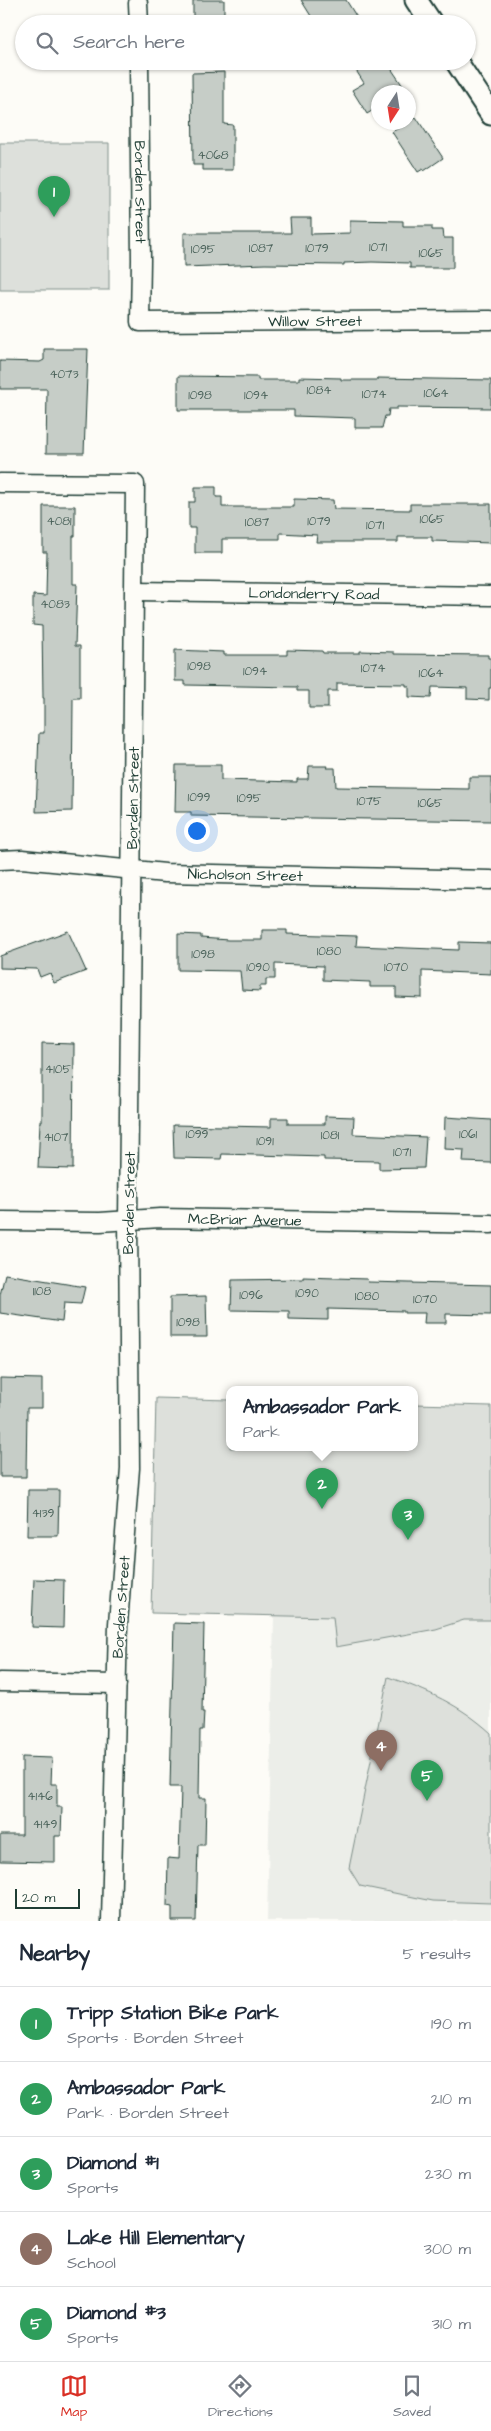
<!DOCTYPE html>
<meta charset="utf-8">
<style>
body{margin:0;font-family:"Architects Daughter",sans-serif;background:#f2f2f3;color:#1f2937}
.compass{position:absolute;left:371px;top:85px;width:45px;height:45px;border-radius:50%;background:#fff;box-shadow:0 1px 4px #0004;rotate:192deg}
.scale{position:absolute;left:15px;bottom:12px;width:65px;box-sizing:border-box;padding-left:5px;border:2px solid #1f3d34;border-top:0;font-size:14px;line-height:18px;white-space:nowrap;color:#1f3d34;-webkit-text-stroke:4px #fdfcf7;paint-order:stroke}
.you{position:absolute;left:196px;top:830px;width:18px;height:18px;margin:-12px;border:4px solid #fff;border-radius:50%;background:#1a73e8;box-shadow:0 0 0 8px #1a73e833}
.badge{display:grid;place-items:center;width:32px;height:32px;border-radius:50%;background:#d93025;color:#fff;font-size:16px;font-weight:700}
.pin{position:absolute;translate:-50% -41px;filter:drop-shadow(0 1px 2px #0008)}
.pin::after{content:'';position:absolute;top:26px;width:18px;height:15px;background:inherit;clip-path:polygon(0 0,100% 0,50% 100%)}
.popup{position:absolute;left:226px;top:1386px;width:192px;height:65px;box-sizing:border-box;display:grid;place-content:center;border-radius:10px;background:#fff;filter:drop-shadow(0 1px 4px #0005);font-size:16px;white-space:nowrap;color:#747a83}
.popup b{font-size:19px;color:#1f2937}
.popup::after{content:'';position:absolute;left:50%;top:100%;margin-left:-10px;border:10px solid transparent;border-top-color:#fff}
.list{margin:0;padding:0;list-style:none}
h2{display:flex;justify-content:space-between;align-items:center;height:65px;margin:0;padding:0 20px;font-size:21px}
h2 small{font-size:16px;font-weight:400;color:#747a83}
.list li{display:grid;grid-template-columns:32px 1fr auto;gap:15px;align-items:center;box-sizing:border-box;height:75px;padding:0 20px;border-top:1px solid #e0e1e3}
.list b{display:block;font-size:19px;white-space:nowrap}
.list p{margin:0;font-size:16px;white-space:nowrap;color:#747a83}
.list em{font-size:16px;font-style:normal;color:#747a83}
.icon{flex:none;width:28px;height:28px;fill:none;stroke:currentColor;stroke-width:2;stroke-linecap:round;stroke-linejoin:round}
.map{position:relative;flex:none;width:491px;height:1921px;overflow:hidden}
.search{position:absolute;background:#fff;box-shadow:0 1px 4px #0004;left:15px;right:15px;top:15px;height:55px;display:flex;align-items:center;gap:12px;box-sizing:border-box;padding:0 18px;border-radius:28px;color:#747a83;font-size:19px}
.sheet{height:440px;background:#fff}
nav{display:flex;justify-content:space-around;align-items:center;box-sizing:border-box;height:70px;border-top:1px solid #e0e1e3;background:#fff;font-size:14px;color:#747a83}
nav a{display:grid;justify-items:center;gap:2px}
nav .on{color:#d93025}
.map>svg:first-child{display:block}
.built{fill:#eceee9}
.green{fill:#dde0db;stroke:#7e8e88}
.building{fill:#c6cdc7;stroke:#1f3d34}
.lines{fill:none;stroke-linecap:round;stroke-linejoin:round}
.minor-casing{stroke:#1f3d34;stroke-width:21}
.tertiary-casing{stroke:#1f3d34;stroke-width:25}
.minor{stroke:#fdfcf7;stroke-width:18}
.tertiary{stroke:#fdfcf7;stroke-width:21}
.labels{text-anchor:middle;stroke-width:4.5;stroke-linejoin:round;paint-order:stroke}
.number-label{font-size:12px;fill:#496159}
.street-label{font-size:15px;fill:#1f3d34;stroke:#fdfcf7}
</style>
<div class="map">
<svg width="491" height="1921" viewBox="0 0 491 1921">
<rect width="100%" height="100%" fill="#fdfcf7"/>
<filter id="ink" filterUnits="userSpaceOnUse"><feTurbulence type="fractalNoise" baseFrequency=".02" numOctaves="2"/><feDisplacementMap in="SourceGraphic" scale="10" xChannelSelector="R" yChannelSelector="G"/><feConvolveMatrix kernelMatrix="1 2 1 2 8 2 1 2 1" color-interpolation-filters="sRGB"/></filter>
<g filter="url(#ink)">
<!-- built -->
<path class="built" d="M274,1616L491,1620V1921H267Z"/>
<!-- green -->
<path class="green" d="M0,143H109V290H0Z
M156,1398L229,1400L230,1448H414L415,1404L491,1406V1620H464L436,1629L336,1647L333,1617L151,1613Z
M388,1677C428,1691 459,1704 491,1733V1903L433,1901L360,1886L349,1868Z"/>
<!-- building -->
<path class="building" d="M193,0H224V24H193Z
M301,0H346L361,24H316Z
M350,61H386L407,92H378V107L367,114L352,90L364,83Z
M224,72V124L233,125V170H203V165H193L192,73Z
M416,117L443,158L424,171L423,169L418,172L392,132Z
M290,218H311V234L350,233V220L403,221V226H432V230H443L444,238H453V268H410V263L372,262L344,263V265L265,264L184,267V233H291Z
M44,349H88L84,453H46L47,389H0V361L40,362L44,360Z
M178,376L258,377V380H299V377L341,378V380H377V378L491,380V408L397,407V409H389L388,416H385L382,428H355V418L294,416V410H178Z
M195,487H216V497H222V507H294V499L333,500L334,509L410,510V504H491V543L432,541V537H398V542H316L317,535L280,533V539H222V553H195V528H189V502H195Z
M43,506H75V536H73V584H77L75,646H80V698H73L72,811L36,812L39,733H44V698H43L42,626L33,625V595L46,596L47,552H43Z
M175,650L224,652V655H287V650L322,651L323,653H360V651L394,652V654L488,655V658H491V688H489V700L467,699V688L432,687L431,698L409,697V686H406V684L337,683V691H328V708H309V691H297V687L185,685V681H175Z
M176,765H221V780L297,782V779H308L309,766H328L327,768H335L336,787L469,789V777H491V821L191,816V812H175Z
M262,930H287V934L357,936L356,946L459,950V942L491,943V974L422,971V998L396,997V987H370V982L323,980V966L275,964V979H266V986H260V991L242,990L240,971L178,970V934L201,935V938L228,940H262Z
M68,931L86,971L54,983L50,973L40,977L37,969L0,968V956Z
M42,1043L74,1044L73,1169L38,1168L40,1122H42Z
M325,1116L354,1117L353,1134L426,1137L424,1168L379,1169V1161L324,1160V1157L222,1154L221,1159L174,1158L173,1125L271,1127V1118H288V1124H325Z
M445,1117L491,1120V1163L463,1162L464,1150L444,1149Z
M5,1274L85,1287L81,1304L64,1303L62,1322L0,1313V1295Z
M303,1277L367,1279L368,1282L491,1285V1315L446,1314V1323H424L425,1313H404V1311L328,1309V1320L289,1319V1311L231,1310L232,1280L303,1279Z
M206,1296L207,1337H170V1297Z
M0,1378L42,1379V1408H27L26,1477H0Z
M28,1490H59L58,1536H27Z
M34,1579L64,1580L63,1628L32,1627Z
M174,1623L204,1624L202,1712H204L203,1730H200L199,1798H206L205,1845H198L196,1921H172V1907L167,1906L168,1858L179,1859L181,1787H170Z
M22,1757L52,1758L51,1784H57V1807H62L61,1836H55V1862L0,1861V1835H22Z"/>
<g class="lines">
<defs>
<g id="minor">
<path d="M138,3L139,24"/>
<path id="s1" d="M139,61L141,260L140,322L491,320"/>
<path d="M0,483L135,484L128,1221L130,1468L118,1624L111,1921"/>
<path id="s2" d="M135,591L491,596"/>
<path id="s3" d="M0,860L22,859L165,873L491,880"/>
<path id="s4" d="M0,1221L100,1222L160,1218L491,1224"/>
<path d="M0,1682L117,1684"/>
</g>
<path id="tertiary" d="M416,0L432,24
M456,61L491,114"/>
</defs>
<!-- minor casing -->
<use href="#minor" class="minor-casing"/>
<!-- tertiary casing -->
<use href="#tertiary" class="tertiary-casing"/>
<!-- minor -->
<use href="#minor" class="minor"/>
<!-- tertiary -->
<use href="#tertiary" class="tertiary"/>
</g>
</g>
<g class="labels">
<!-- number labels -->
<g class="number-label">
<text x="213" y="159">4068</text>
<text x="378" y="251">1071</text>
<text x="261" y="252">1087</text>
<text x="317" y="252">1079</text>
<text x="203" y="253">1095</text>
<text x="431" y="257">1065</text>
<text x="64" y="378">4073</text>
<text x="319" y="394">1084</text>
<text x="436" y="397">1064</text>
<text x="374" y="398">1074</text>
<text x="200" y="399">1098</text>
<text x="256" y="399">1094</text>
<text x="432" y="523">1065</text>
<text x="59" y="525">4081</text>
<text x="319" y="525">1079</text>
<text x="257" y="526">1087</text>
<text x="375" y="529">1071</text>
<text x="55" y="608">4083</text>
<text x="199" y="670">1098</text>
<text x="373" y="672">1074</text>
<text x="255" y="675">1094</text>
<text x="431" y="677">1064</text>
<text x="199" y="801">1099</text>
<text x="249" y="802">1095</text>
<text x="369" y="805">1075</text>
<text x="430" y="807">1065</text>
<text x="329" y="955">1080</text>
<text x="203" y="958">1098</text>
<text x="258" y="971">1090</text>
<text x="396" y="971">1070</text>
<text x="58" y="1073">4105</text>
<text x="197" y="1138">1099</text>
<text x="468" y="1138">1061</text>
<text x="330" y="1139">1081</text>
<text x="56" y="1141">4107</text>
<text x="265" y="1145">1091</text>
<text x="402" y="1156">1071</text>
<text x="42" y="1295">1108</text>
<text x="307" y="1297">1090</text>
<text x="251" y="1299">1096</text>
<text x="367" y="1300">1080</text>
<text x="425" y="1303">1070</text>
<text x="188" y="1326">1098</text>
<text x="43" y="1517">4139</text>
<text x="40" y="1800">4146</text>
<text x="45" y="1828">4149</text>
</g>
<!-- street labels -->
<g class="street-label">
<text dy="5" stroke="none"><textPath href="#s1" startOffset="131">Borden Street</textPath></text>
<text dy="5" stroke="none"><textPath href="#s1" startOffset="436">Willow Street</textPath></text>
<text dy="5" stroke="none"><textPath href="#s2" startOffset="179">Londonderry Road</textPath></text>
<text transform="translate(133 798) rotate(-89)" y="5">Borden Street</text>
<text dy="5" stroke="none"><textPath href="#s3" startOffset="246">Nicholson Street</textPath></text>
<text transform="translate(129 1203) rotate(-89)" y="5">Borden Street</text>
<text dy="5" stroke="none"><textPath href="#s4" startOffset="245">McBriar Avenue</textPath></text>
<text transform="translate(121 1607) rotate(-86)" y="5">Borden Street</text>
</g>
</g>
</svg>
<svg class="compass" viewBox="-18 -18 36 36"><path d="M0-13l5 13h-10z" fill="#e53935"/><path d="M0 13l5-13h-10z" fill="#747a83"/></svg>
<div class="scale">20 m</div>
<div class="you"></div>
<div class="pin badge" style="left:54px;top:217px;background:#2e9e5b">1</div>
<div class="pin badge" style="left:322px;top:1509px;background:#2e9e5b">2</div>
<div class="popup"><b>Ambassador Park</b>Park</div>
<div class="pin badge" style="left:408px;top:1540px;background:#2e9e5b">3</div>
<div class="pin badge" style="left:381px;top:1771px;background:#8d6e63">4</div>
<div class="pin badge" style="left:427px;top:1801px;background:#2e9e5b">5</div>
<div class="search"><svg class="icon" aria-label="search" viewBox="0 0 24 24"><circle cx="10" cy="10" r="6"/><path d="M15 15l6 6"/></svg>Search here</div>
</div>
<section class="sheet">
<h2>Nearby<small>5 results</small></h2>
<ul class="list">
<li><span class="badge" style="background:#2e9e5b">1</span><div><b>Tripp Station Bike Park</b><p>Sports · Borden Street</p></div><em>190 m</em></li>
<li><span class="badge" style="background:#2e9e5b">2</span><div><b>Ambassador Park</b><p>Park · Borden Street</p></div><em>210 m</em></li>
<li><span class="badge" style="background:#2e9e5b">3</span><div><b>Diamond #1</b><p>Sports</p></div><em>230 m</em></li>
<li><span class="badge" style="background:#8d6e63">4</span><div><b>Lake Hill Elementary</b><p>School</p></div><em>300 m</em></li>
<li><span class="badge" style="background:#2e9e5b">5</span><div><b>Diamond #3</b><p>Sports</p></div><em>310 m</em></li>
</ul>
</section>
<nav>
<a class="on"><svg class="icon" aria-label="map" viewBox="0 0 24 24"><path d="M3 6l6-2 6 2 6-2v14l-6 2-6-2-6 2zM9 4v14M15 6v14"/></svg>Map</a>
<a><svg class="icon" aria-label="directions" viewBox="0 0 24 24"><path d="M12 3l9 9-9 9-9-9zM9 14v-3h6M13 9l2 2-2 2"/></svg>Directions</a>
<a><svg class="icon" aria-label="saved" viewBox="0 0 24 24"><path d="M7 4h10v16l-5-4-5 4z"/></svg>Saved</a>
</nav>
